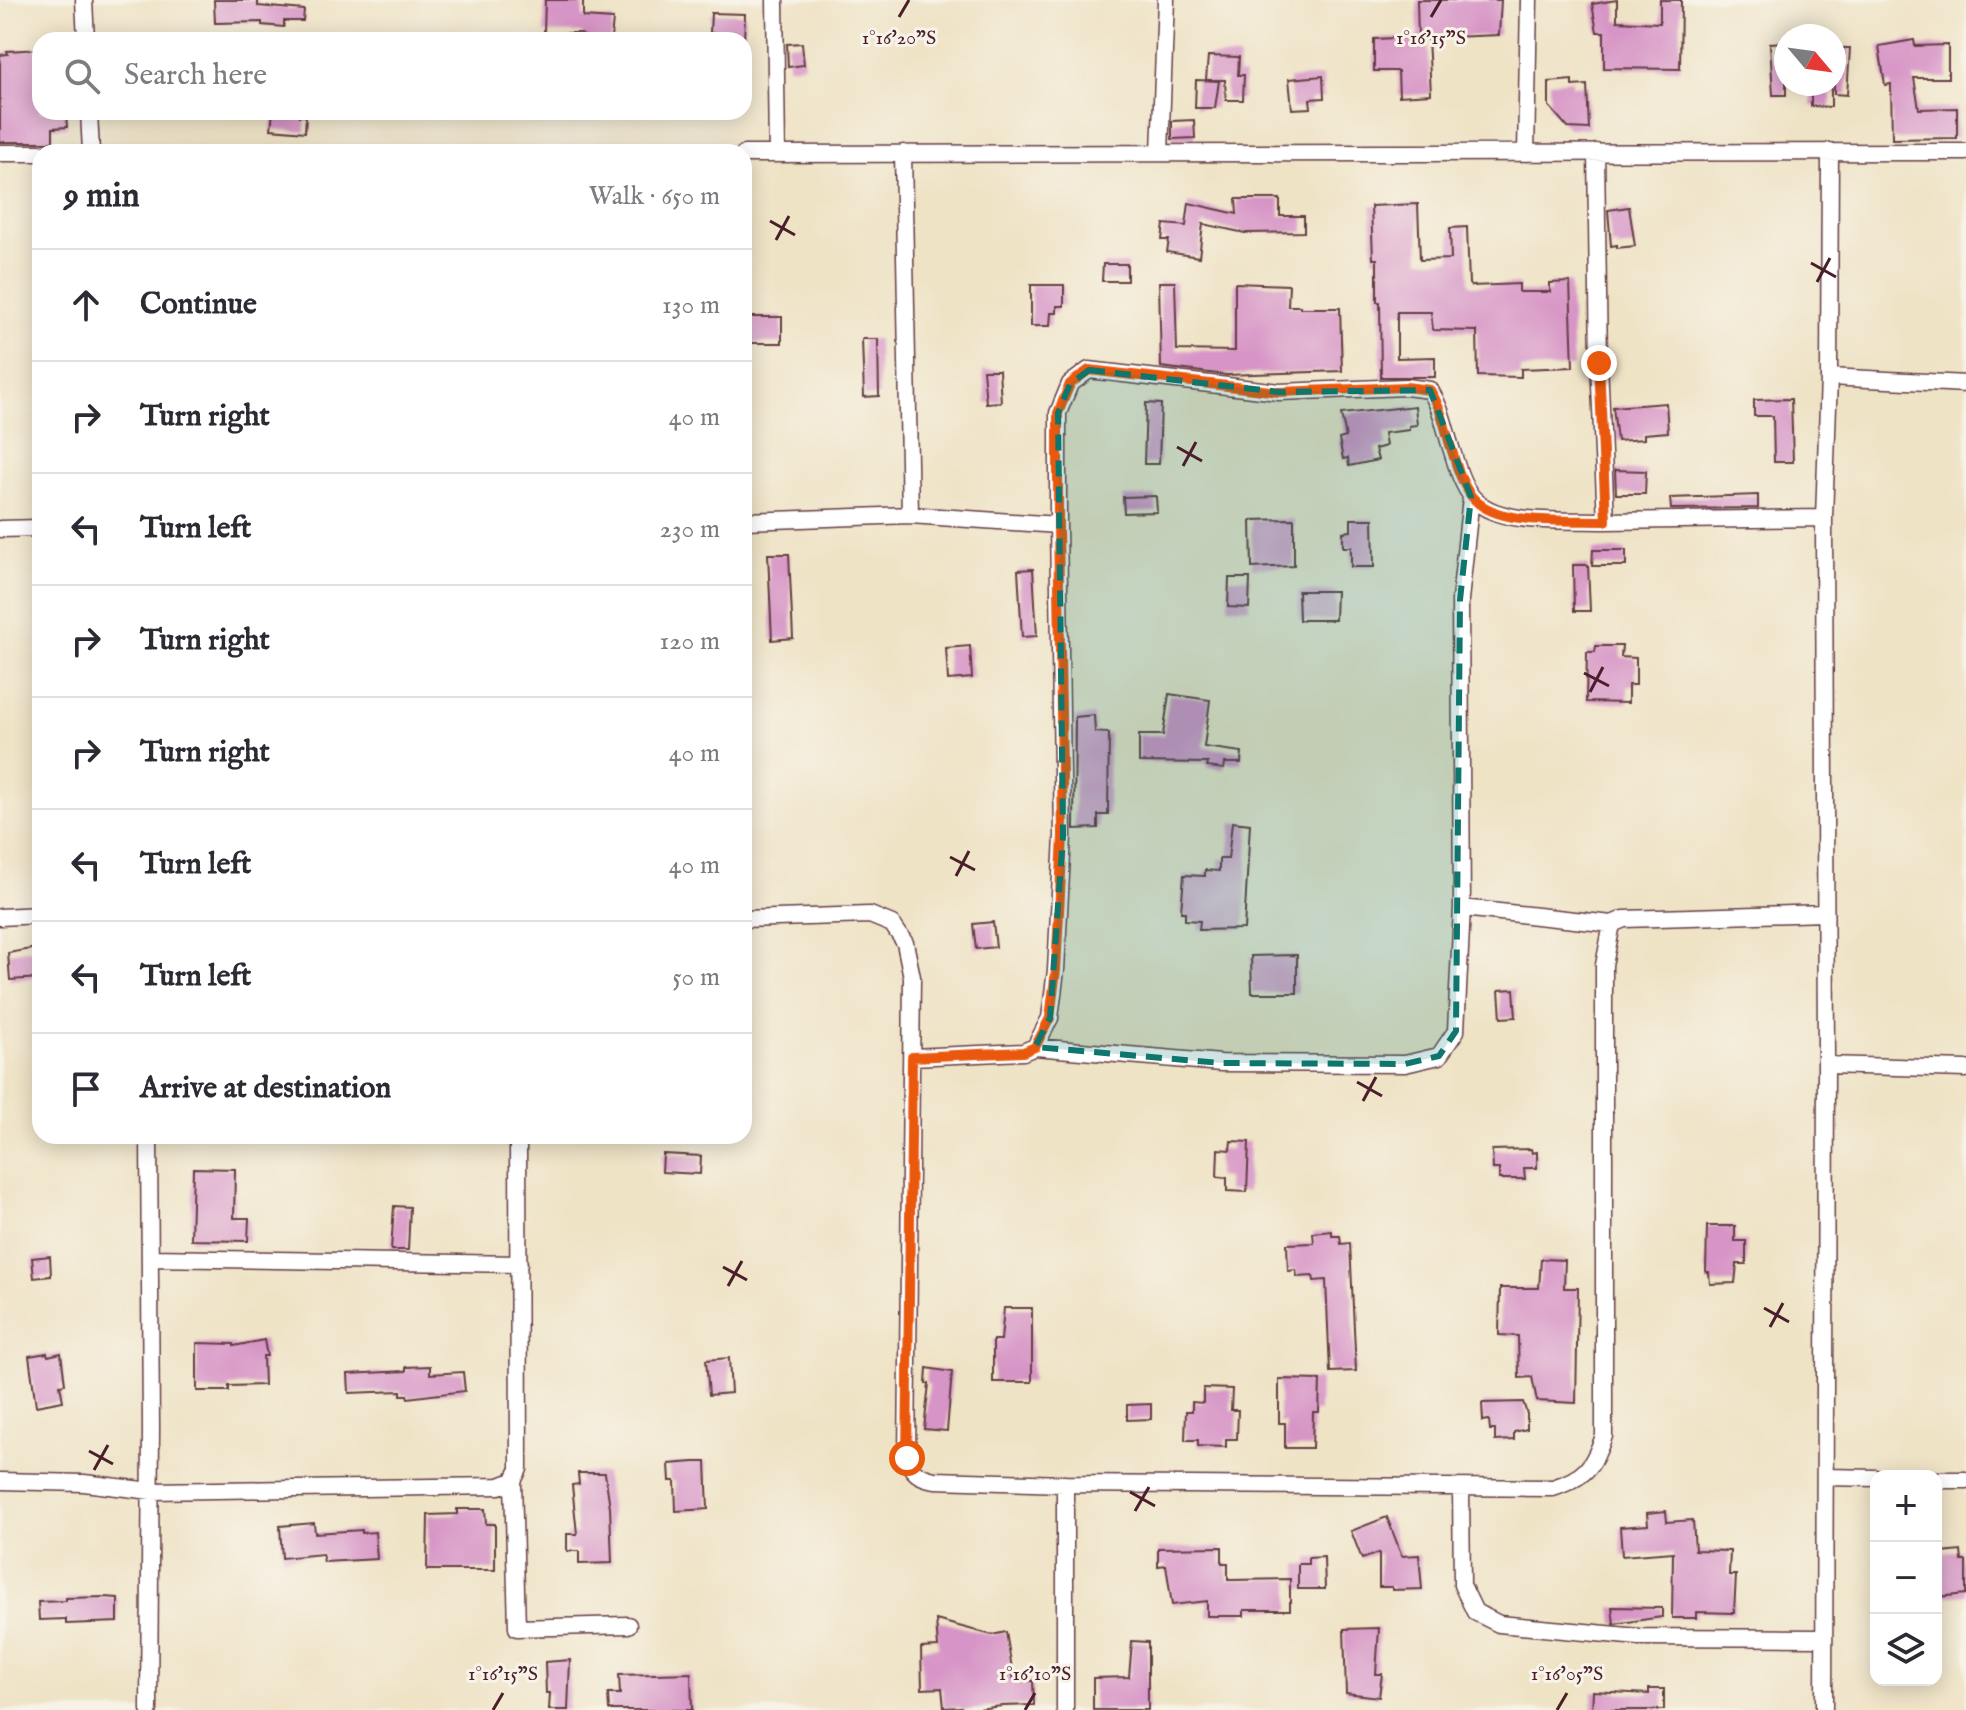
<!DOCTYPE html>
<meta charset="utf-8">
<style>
body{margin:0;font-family:"IM FELL English",serif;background:#f7f7f7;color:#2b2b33}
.controls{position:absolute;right:24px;bottom:24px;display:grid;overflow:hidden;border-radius:16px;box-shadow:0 4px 20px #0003}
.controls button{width:72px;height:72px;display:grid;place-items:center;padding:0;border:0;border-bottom:2px solid #e1e1e2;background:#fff;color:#2b2b33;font:40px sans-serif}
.compass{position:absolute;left:1774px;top:24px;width:72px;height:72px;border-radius:50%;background:#fff;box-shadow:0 4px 20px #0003;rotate:119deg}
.stop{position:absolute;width:24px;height:24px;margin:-18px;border:6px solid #ea580c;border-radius:50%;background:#fff}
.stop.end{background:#ea580c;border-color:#fff;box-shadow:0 2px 8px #0008}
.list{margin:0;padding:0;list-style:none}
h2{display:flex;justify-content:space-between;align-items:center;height:104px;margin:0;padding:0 32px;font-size:34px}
h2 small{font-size:26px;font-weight:400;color:#7c7c81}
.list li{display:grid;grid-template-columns:52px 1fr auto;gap:24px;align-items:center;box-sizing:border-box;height:112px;padding:0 32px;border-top:2px solid #e1e1e2}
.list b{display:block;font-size:30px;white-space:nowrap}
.list em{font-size:26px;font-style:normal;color:#7c7c81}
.icon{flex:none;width:44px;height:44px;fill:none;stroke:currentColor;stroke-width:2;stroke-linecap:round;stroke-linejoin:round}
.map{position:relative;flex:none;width:1966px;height:1710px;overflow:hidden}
.search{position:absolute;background:#fff;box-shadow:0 4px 20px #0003;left:32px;top:32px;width:720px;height:88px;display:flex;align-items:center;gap:20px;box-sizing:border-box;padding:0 28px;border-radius:24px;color:#7c7c81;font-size:30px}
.panel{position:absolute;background:#fff;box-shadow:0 4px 20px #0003;left:32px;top:144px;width:720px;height:1000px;border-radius:24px}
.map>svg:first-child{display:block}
.building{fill:#d794c6}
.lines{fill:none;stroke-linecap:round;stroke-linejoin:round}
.minor-casing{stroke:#633c42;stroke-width:19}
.minor{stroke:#fff;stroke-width:16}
.route{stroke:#ea580c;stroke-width:10}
.marked{fill:#0f766e;fill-opacity:0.2;stroke:#0f766e;stroke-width:6;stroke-dasharray:16 10;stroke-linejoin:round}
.ticks{fill:none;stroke:#4a1f2b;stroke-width:3}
.ticks-label{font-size:20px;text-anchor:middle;fill:#4a1f2b;stroke:#f7f3e8;stroke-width:6;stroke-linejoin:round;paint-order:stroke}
</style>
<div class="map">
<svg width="1966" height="1710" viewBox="0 0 1966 1710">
<rect width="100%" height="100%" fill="#f7f3e8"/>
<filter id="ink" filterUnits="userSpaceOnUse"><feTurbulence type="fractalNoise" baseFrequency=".0125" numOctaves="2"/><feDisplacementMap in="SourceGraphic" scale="16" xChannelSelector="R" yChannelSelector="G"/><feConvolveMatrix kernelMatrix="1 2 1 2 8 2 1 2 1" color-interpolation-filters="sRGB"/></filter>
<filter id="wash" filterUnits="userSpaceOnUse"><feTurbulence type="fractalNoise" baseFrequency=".006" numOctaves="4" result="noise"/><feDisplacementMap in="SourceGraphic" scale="32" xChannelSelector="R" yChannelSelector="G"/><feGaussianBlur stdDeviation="1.8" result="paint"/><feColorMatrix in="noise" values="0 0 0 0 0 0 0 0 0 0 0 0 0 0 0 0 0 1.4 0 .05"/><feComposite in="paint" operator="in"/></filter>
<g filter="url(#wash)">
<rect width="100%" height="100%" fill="#efe3c6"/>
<g id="blocks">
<!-- building -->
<path class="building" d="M214,0H258V6L304,10L303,21H284V27L262,25V22L215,23Z
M545,0H583V17L613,19L611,40H584V36L580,33H544Z
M1417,0H1501L1499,35L1428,38L1431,94L1399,96L1398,71H1374V39L1418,37Z
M1617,0V21L1660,23V0H1681L1680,69L1604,68V32H1597L1592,4Z
M711,13L745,14L744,41L719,39V34L710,33Z
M1914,40L1915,46L1948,45V78H1914L1919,109L1957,108V138L1892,139L1891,84L1885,85L1879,46Z
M1786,42V95H1773L1770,43Z
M802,43L804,65L788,67L787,44Z
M1834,48H1850L1847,95L1834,94Z
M40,49V112H66L67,127L53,128V142H0V55L8,54L7,51Z
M1208,56L1239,57L1238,75H1244L1243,100H1226L1225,80H1206Z
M1323,76L1324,98L1310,99L1311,108L1292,109L1289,79Z
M1196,80L1219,81L1215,108H1195Z
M1572,80V86L1587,85L1589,129L1568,128L1549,106V82Z
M1811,84H1831V107L1811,106Z
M273,112H299V116H306L305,132L271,129Z
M1194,120L1195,138L1172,139V121Z
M1236,199H1280V216H1304V232L1245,233L1203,224L1199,257L1167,252L1169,240H1162L1164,224L1186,226L1189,203L1237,214Z
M1418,204L1420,260L1451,259L1450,228L1467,227L1469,284L1472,286L1519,284V292H1550V283L1570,282L1573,367L1521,369V377L1478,376L1477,331L1433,330L1431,312H1397V358L1435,357V377H1381L1380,302H1377V259H1373L1371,206Z
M1629,207L1635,246L1617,248V245L1611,246L1608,210Z
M1103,264H1127V281H1102Z
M1159,282H1175L1177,350L1235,351V283L1289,285L1288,306H1300V308H1340L1342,371L1227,375L1161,367Z
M1031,285H1064V306H1057V313H1051L1050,326H1031Z
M744,317H782V343H744Z
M862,339H878L879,396L864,397Z
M983,370H999L1001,402L986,403Z
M1791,399L1793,462H1774L1773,416H1754V400Z
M1146,403L1161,404L1159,464H1144Z
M1666,403L1668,432L1644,434V439L1617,441L1613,407Z
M1415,406L1417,425L1409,426V430L1384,433L1386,446L1375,449L1378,460L1349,466L1348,458L1343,459L1339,439L1346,437L1341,414Z
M1615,470L1646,471L1645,494H1616Z
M1758,495V508L1671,509L1670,498Z
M1156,496L1157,512L1124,513L1123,497Z
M1294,519V566L1252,568L1251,520Z
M1351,519H1373L1374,567H1351V547H1343V532L1351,531Z
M1593,550H1626V566H1592Z
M768,554H789L793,638L772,640Z
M1573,565H1588L1590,611H1574Z
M1033,569L1037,636L1022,637L1018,570Z
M1229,578H1250L1249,608L1228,607Z
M1298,591H1336L1335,620H1299Z
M970,646L972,678L948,680L946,648Z
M1596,646H1622L1621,657L1636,658V685H1628V703L1586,702L1587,652H1595Z
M1169,694L1210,700L1204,747L1242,752L1241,763H1225L1224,769L1207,767L1208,763L1139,762V735H1163Z
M1094,715L1095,732L1109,733L1108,815H1098V828L1074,829L1075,717Z
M1232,822L1250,824L1244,929L1199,930L1200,921L1185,920V912H1181L1184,875L1205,876V870L1219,871V859H1228Z
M993,922L996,947L976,949L973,924Z
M37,948L40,958V978L10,980L8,953Z
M1297,955V993H1252L1251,956Z
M1514,989L1516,1017L1501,1018L1499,990Z
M1231,1141L1249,1142L1247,1192L1227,1191V1178L1217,1177L1218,1149L1230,1150Z
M1531,1149L1532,1153L1537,1152V1168H1524L1525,1179H1499V1169H1493L1492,1150Z
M663,1154L701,1156L700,1174L662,1172Z
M193,1168L235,1169L234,1218H249L248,1241L191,1240Z
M394,1206L410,1207L408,1250H391Z
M1707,1226H1735V1241H1746V1264H1737L1735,1283L1710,1284L1709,1272H1706Z
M1332,1231V1236H1340L1341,1244L1350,1243L1356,1371L1330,1372L1326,1280L1314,1281L1313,1276L1297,1277L1296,1270L1288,1271L1287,1244L1314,1243L1313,1233Z
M50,1256L51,1276L34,1278L32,1258Z
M1541,1259L1565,1260L1564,1288H1578L1576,1403L1537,1401L1532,1377L1519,1378L1518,1336L1499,1335L1500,1288H1539Z
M1004,1308H1032V1382H993V1340H1001Z
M264,1340L267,1356H263L264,1385L229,1386V1391H197V1343L234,1344V1346Z
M47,1353L48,1356L61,1353L65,1384L60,1385L63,1401L36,1406L29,1356Z
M729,1358L731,1393L709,1395L706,1360Z
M430,1366V1374L463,1372L465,1391L408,1398L407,1395H401V1391L349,1393L348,1374L406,1371V1367Z
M927,1368L952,1372L947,1431L924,1429L929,1384H926Z
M1279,1379L1320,1380L1319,1412H1313L1312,1448H1285V1423H1279Z
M1203,1388L1232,1389L1231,1410H1238L1237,1439H1226V1447L1198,1446V1440H1185L1186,1411H1192V1402L1203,1403Z
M1523,1402L1527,1414V1429L1514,1432V1440L1495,1441V1430H1490L1489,1420L1483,1421L1482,1403Z
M1151,1404V1419L1127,1420V1405Z
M694,1462H706L708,1509L676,1511L675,1481H670L669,1464Z
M578,1473H605L610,1507L612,1563L579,1564V1551H567V1534H577L572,1485L579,1484Z
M457,1509H485L486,1524H495V1570H427L428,1515L457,1514Z
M1666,1511L1667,1522L1693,1520L1695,1550L1730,1551L1729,1575H1736L1734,1613L1696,1612V1618H1672L1673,1552L1622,1556L1620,1527L1648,1525L1647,1513Z
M1387,1517L1402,1556L1419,1555L1422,1589L1392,1590V1587H1379V1553L1362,1559L1351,1531Z
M314,1523L315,1533L362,1530V1533L375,1532L377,1559L324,1562L322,1554L282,1558L280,1526Z
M1222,1547V1563H1228V1580L1290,1579V1610H1244V1616H1207V1601L1172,1605L1166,1565L1158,1566V1548Z
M1961,1551L1962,1561H1966V1594L1938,1597L1936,1564L1943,1563L1942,1553Z
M1324,1557L1325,1589H1298V1564H1308V1558Z
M105,1597L118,1598V1622L66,1624V1619L39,1620L38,1602L66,1601V1598Z
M1612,1607L1662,1608V1617L1614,1624Z
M936,1620L992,1635L1006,1632L1014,1681H1033L1034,1705L1002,1706L970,1710H961V1707L944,1708L942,1688L922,1689L921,1648L938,1647Z
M1379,1628L1376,1674H1382L1379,1697L1346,1693L1344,1629Z
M1132,1641L1148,1642V1710H1093V1678L1129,1677Z
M570,1660L568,1710H549L550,1693H546L545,1662Z
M691,1673L692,1710H609L608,1694H620L619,1675Z
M1649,1689H1664V1710H1592L1593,1691L1649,1694Z"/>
</g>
</g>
<g filter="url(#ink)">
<use href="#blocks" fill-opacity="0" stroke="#633c42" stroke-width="2"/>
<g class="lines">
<defs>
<path id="minor" d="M84,0L86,40
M775,0L777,154
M89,112L91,152
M1160,152L1166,0
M0,153H40
M903,153L910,515L1058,525
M1526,153L1529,0
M744,154L1966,152
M1829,377L1966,384
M744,521L910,515
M1606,521L1824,518
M0,529L40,528
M1462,908L1612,924
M0,917L40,915
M744,919L870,915L892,924L905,943L912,977L907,1458C912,1473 919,1477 935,1480L1065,1484
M1035,1047L1221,1063L1405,1064L1439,1056L1456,1031L1462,908L1460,600L1471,497
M912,1057L1023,1052L1035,1047L1050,1018L1056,970L1063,836L1058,525V413L1070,384L1089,370L1279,392L1406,387L1430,390C1443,411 1445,431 1453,454C1457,468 1464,489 1474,499C1500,527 1570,519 1606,521L1599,363L1596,152
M1826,1065L1966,1069
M150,1258L519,1264
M1826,1477L1876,1478
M1936,1480H1966
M0,1481L84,1483L151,1491L499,1486L513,1481L519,1469L518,1136
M513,1481L517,1628L628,1625
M1461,1489L1462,1585L1475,1612L1499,1624L1639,1637L1823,1638
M149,1710L151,1428L149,1136
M1065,1710V1484L1553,1488C1586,1477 1592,1468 1604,1436V965L1612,924L1624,919L1825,913
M1824,1710L1826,1065L1824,518L1829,377L1830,151"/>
</defs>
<!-- minor casing -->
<use href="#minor" class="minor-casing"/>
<!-- minor -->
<use href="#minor" class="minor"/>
</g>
</g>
<g class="lines" filter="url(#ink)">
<!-- route -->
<path class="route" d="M907,1458L912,1057L1023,1052L1035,1047L1050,1018L1056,970L1063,836L1058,525V413L1070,384L1089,370L1279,392L1406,387L1430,390C1443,411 1445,431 1453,454C1457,468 1464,489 1474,499C1500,527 1570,519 1606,521L1599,363"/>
</g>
<!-- marked area -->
<path class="marked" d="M1089,370L1279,392L1430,390L1471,497L1460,600L1456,1031L1439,1056L1405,1064L1221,1063L1035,1047L1050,1018L1063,836L1058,413L1070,384Z"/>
<!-- ticks -->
<path class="ticks" d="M899,17L909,0M1431,17L1441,0M770,221L795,235M776,240L789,216M1811,263L1836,277M1817,282L1830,258M1177,447L1202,461M1183,466L1196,442M1584,673L1609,686M1590,692L1603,667M950,857L975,870M956,876L969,851M1357,1082L1382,1096M1363,1101L1376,1077M723,1267L747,1280M728,1286L742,1261M1764,1308L1789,1322M1770,1327L1783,1303M89,1451L113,1464M94,1470L108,1445M1130,1492L1155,1506M1135,1511L1149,1487M493,1710L503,1693M1025,1710L1035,1693M1557,1710L1567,1693"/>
<g class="ticks-label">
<text x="899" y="44">1°16'20"S</text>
<text x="1431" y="44">1°16'15"S</text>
<text x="503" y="1680">1°16'15"S</text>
<text x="1035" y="1680">1°16'10"S</text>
<text x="1567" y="1680">1°16'05"S</text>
</g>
</svg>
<div class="controls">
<button>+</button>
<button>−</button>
<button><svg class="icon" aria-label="layers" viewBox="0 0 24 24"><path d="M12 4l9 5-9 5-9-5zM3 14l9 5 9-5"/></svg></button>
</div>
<svg class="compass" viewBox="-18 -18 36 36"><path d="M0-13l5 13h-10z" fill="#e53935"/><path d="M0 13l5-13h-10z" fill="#7c7c81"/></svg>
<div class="stop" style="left:907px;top:1458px"></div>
<div class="stop end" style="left:1599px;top:363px"></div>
<div class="search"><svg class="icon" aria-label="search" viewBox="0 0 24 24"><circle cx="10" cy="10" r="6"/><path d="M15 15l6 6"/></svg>Search here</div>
<section class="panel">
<h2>9 min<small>Walk · 650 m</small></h2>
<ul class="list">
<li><svg class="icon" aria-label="ahead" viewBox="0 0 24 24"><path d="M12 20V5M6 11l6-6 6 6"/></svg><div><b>Continue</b></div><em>130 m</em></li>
<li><svg class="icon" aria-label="right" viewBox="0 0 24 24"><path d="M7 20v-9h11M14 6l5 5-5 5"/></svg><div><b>Turn right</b></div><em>40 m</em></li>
<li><svg class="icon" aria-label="left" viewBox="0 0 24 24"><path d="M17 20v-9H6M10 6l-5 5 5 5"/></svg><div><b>Turn left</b></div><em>230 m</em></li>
<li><svg class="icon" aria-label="right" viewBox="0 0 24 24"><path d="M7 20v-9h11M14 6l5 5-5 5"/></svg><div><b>Turn right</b></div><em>120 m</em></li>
<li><svg class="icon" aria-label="right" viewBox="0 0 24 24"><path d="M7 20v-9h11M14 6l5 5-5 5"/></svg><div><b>Turn right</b></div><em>40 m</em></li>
<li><svg class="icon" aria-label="left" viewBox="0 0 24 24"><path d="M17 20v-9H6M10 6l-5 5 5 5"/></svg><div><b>Turn left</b></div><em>40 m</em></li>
<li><svg class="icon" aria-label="left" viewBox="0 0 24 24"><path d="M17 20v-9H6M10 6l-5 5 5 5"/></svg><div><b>Turn left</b></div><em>50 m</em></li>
<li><svg class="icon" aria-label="arrive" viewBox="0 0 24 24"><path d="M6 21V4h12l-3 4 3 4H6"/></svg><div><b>Arrive at destination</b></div></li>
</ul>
</section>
</div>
